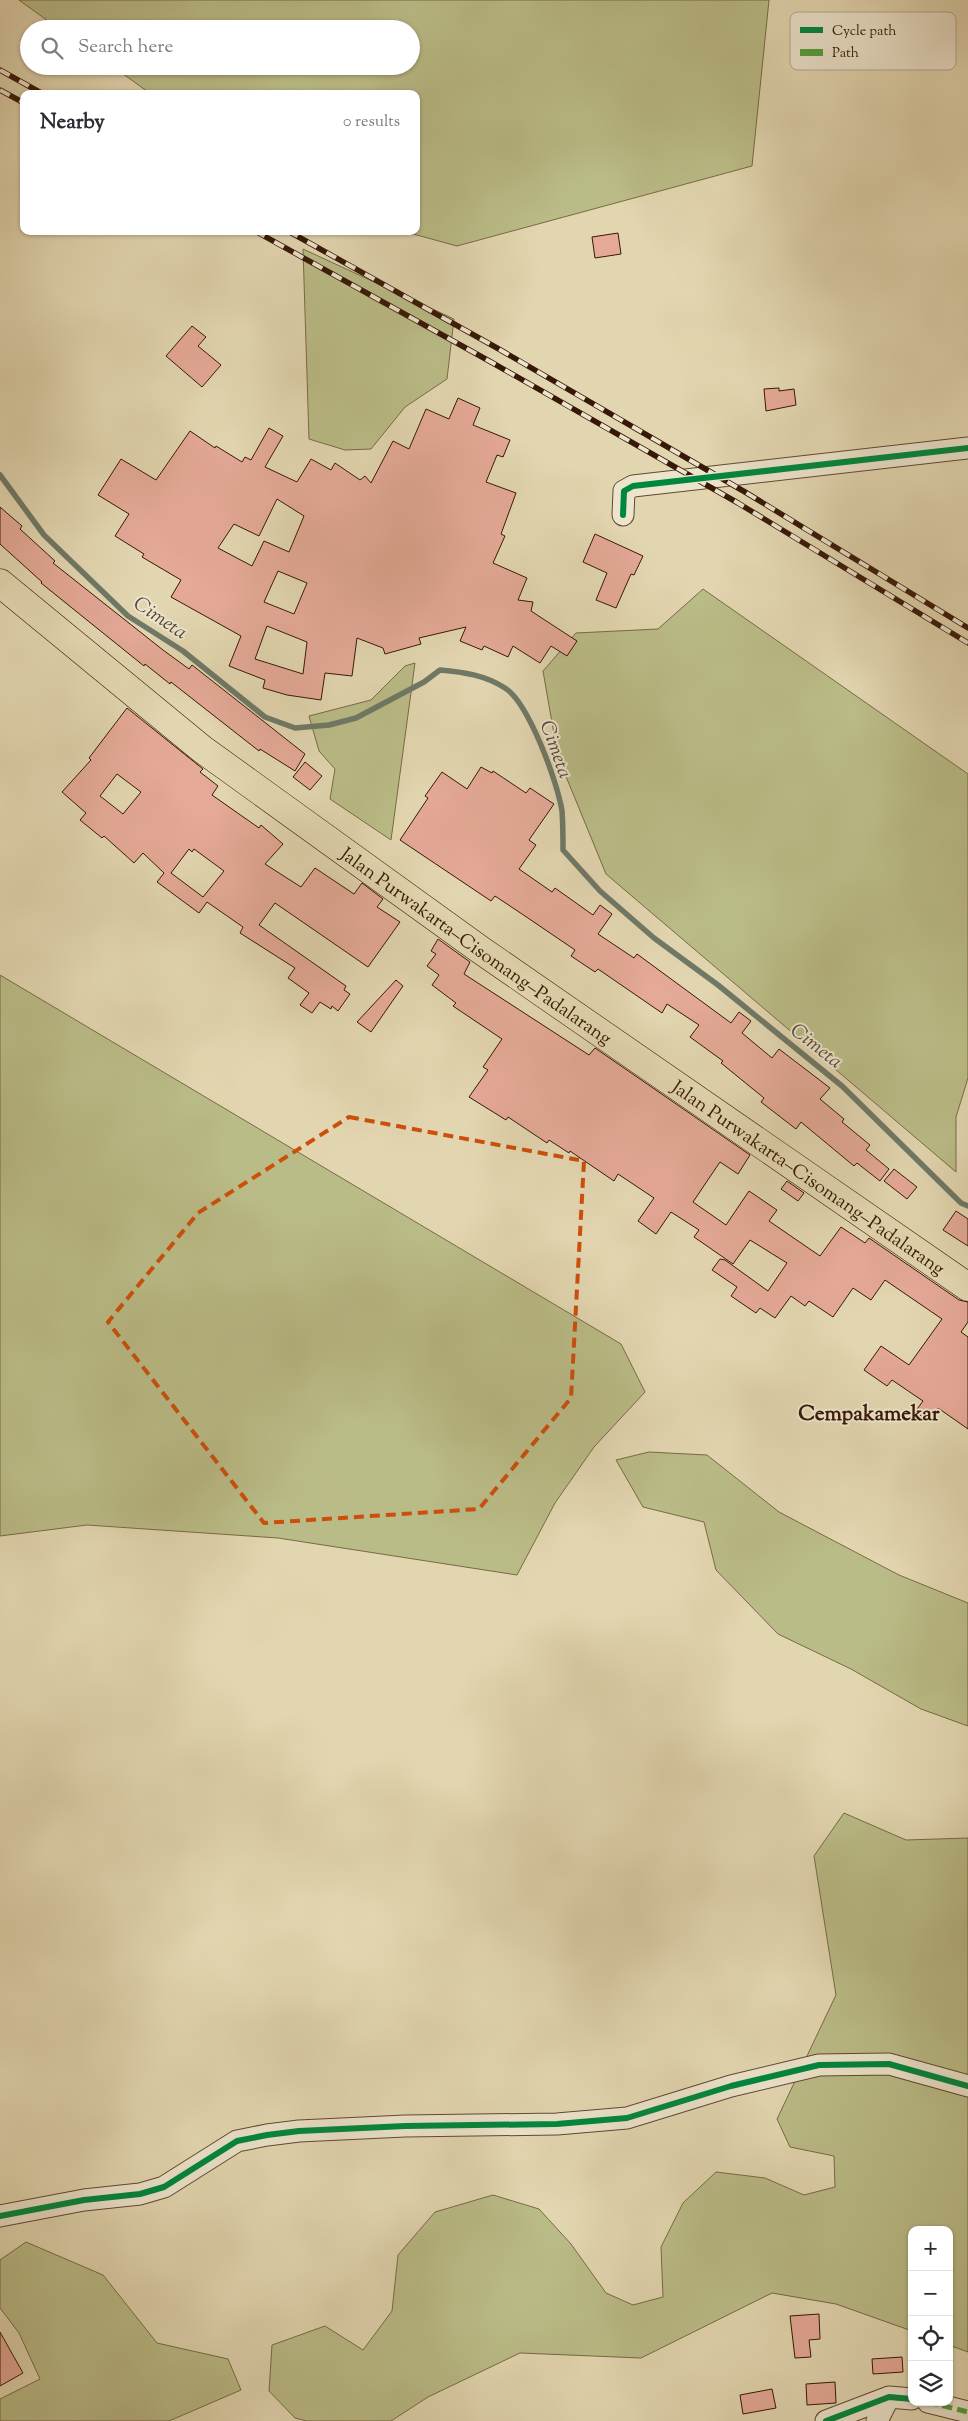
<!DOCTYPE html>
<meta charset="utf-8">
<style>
body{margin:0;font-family:"Sorts Mill Goudy",serif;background:#f7f7f7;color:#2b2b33}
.controls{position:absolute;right:15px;bottom:15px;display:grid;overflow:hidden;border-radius:10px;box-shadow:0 1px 4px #0004}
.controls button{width:45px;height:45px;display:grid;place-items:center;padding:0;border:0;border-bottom:1px solid #e1e1e2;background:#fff;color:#2b2b33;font:25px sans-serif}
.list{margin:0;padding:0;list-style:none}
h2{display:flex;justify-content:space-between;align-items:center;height:65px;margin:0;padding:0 20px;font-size:21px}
h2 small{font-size:16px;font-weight:400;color:#7c7c81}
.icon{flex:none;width:28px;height:28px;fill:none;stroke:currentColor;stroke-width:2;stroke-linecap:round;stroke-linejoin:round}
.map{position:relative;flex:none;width:968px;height:2421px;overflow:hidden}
.search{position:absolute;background:#fff;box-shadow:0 1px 4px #0004;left:20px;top:20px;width:400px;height:55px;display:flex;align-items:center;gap:12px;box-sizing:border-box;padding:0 18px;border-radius:28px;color:#7c7c81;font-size:19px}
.panel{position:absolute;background:#fff;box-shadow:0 1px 4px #0004;left:20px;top:90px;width:400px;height:145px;border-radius:10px}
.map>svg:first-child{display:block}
.green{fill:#babc87;stroke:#786a46}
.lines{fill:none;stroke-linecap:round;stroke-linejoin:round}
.stream{stroke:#6f7967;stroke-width:5.5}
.building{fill:#e4a997;stroke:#371806;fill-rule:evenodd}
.minor-casing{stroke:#624830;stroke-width:23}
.highway-casing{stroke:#371806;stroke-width:29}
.minor{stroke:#ece4cc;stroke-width:21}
.highway{stroke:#e2d6b0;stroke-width:28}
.rail-casing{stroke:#371806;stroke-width:5.5}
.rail{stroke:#ece4cc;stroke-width:4;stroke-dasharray:11;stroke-linecap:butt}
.quiet{stroke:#53a13d;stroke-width:5;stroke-dasharray:10 5;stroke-linecap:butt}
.cycleway-casing{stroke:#ece4cc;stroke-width:9}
.cycleway{stroke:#00873e;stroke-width:6}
.marked{fill:none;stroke:#cd4f0b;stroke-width:4;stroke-dasharray:10 6;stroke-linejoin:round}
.labels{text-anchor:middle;stroke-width:4;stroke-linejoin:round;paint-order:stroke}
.street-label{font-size:19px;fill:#371806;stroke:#ece4cc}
.water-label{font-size:20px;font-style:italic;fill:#534837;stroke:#ece4cc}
.quarter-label{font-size:21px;font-weight:bold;fill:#371806;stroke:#ece4cc}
.key{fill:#ece4cc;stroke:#b6a791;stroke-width:1}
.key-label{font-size:14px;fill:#371806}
</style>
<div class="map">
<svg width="968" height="2421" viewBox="0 0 968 2421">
<rect width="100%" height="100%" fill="#e2d6b0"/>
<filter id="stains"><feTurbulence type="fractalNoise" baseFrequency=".004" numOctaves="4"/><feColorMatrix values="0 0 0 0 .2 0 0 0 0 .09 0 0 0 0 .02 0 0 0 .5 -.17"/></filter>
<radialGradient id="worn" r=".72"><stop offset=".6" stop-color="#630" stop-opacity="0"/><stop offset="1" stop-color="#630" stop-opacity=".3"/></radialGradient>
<!-- green -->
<path class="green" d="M19,0H769L752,166L457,246L402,231H416V94H151L112,66H411V29H59Z
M303,249L454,319L447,379L405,407L371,449L345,450L309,439Z
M703,589L968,774V1078L956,1117V1172L606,874L558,757L543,671L576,633L658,629Z
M415,663L391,840L330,799L335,769L319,751L309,716L371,700L405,666Z
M0,975L621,1344L645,1392L594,1447L555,1503L517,1575L278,1538L87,1525L0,1536Z
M649,1452L707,1455L779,1512L899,1575L968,1603V1726L921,1709L851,1669L778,1634L716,1570L704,1522L643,1507L616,1460Z
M844,1813L906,1840L968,1838V2352L949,2345V2230H912V2331L836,2304L772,2293L641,2358L520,2353L428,2397L391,2421H307L295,2418L269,2391L272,2345L325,2326L363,2350L392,2311L398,2255L435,2212L493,2195L539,2209L571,2244L606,2293L633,2305L663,2297L661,2247L683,2203L716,2172L765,2178L804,2195L835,2187L834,2156L790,2147L777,2119L836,1995L814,1856Z
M26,2242L103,2275L157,2343L228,2359L241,2390L169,2421H0V2399L40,2379L19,2333L0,2308V2260Z"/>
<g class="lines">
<!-- stream -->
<path class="stream" d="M0,475L44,535L128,616L183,651L265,717L295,728L329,725L356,718L424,682L440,670C463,672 485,675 505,688C529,703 558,784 562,811C563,824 563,837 563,850L600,891L654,938L718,985L842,1086L961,1203L968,1206"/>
</g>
<!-- building -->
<path class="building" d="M618,233L621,254L595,258L592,237Z
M192,326L206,337L198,346L221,365L202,387L166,356Z
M779,388V391L794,389L796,405L766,411L764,389Z
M458,398L480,408L473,425L510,440L503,457L497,455L486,482L516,493L501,534L505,536L493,563L527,578L518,600L533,602L531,611L577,641L567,656L551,646L540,663L513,646L508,657L484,646L482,650L460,641L466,627L419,638L421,644L385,654L383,648L357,638L352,676L325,673L321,700L287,695L263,688L265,680L229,666L241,636L171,597L181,580L142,557L144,554L115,536L129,514L98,495L121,459L156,480L190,431L215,448L216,446L242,462L245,457L251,460L269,428L283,436L265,467L297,482L311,459L331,470L335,463L360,480L365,476L371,483L393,441L409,449L426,409L449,419ZM277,499L304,516L289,552L264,541L252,566L218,548L234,524L259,536ZM278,571L307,583L294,614L264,602ZM267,626L307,642L303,674L255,659Z
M0,507L22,526L20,529L55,561L53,563L163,650L189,669L192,665L305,754L295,771L260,749L259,751L171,682L170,684L145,664L144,666L41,583L42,582L0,544Z
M595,534L643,556L634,575L631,574L616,608L596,600L607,573L583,562Z
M127,708L203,769L200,772L218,786L212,795L259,828L261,825L283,844L265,864L301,887L315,868L354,894L362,883L383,899L377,907L400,922L368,967L275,903L259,925L346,986L344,990L350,994L338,1011L332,1006L331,1009L320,1002L312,1013L300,1005L309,993L288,978L295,968L240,933L243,927L207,902L199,913L157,882L164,873L143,853L134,863L104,836L102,838L80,820L86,813L62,792L91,760L89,758ZM117,774L141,792L123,814L100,796ZM189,849L192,852L194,849L224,871L203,897L171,873Z
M305,762L322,776L310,790L293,777Z
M481,767L492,773L493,771L526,793L530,788L554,804L529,840L536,845L519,869L552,892L555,888L593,915L600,905L612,914L598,934L634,958L637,954L731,1023L739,1012L751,1021L742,1033L772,1058L779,1049L830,1088L820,1099L844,1119L842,1122L870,1145L866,1150L889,1169L880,1181L857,1163L854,1166L801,1122L796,1129L761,1102L764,1098L721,1063L723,1061L690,1037L699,1025L667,1004L662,1013L598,969L595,972L571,956L575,950L525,916L495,896L491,901L400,840L428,798L425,796L442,772L467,789Z
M438,939L470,962L464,974L589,1055L595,1048L750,1155L738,1174L720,1162L693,1202L726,1225L749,1191L777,1210L769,1221L820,1256L841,1227L865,1243L869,1238L959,1300L968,1302V1322L961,1332L968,1337V1429L938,1408L929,1421L915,1412L923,1401L892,1380L887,1386L864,1370L881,1346L909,1365L942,1319L885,1280L871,1300L853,1288L833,1317L809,1301L805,1306L791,1296L775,1318L760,1308L756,1313L731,1296L737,1287L712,1270L720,1259L725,1260L768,1291L787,1263L750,1240L733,1264L694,1237L699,1230L671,1212L656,1234L638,1221L654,1198L618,1174L614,1181L570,1151L569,1153L549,1140L547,1143L508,1117L506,1120L469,1097L488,1070L483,1067L502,1039L453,1006L456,1003L432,985L439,975L427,966L436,954L431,951Z
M396,980L403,986L371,1032L357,1022Z
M894,1169L917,1187L907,1199L884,1181Z
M787,1181L804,1193L798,1201L781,1189Z
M956,1211L968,1219V1246L943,1230Z
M819,2314L820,2339L809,2340L811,2357L795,2358L790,2316Z
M0,2332L23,2373L0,2386Z
M902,2357L903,2372L873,2374L872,2359Z
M835,2382L836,2403L807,2405L806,2384Z
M772,2389L776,2408L743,2414L740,2395Z"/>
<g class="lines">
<defs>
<path id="minor" d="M623,515L624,491L633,486L968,448
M0,2216L84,2200L140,2194L164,2187L237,2141L267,2135L299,2131L405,2126L557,2124L627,2118L731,2086L819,2065L889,2064L968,2086
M928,2402L968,2412
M826,2421L889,2397L912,2399
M877,2421L889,2397"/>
<g id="highway">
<path id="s1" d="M0,583L202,749L482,951L968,1287"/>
</g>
</defs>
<!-- minor casing -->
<use href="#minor" class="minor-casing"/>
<!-- highway casing -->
<use href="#highway" class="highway-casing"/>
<!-- minor -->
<use href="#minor" class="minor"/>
<!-- highway -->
<use href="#highway" class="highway"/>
<defs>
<path id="rail" d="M0,70L43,94
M0,90L24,103
M255,231L491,362L738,503L968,643
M288,231L497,348L745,492L968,628"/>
</defs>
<!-- rail casing -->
<use href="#rail" class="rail-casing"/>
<!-- rail -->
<use href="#rail" class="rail"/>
<!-- quiet -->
<path class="quiet" d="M928,2402L968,2412"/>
<defs>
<path id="cycleway" d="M623,515L624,491L633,486L968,448
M0,2216L84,2200L140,2194L164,2187L237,2141L267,2135L299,2131L405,2126L557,2124L627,2118L731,2086L819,2065L889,2064L968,2086
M826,2421L889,2397L912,2399"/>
</defs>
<!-- cycleway casing -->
<use href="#cycleway" class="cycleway-casing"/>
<!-- cycleway -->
<use href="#cycleway" class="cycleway"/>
</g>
<!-- marked area -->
<path class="marked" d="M349,1117L584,1161L571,1398L479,1509L264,1523L108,1322L198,1213Z"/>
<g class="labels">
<!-- street labels -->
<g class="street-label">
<text dy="7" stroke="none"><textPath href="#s1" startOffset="599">Jalan Purwakarta–Cisomang–Padalarang</textPath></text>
<text dy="7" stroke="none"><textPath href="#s1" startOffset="1004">Jalan Purwakarta–Cisomang–Padalarang</textPath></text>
</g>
<!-- water labels -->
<g class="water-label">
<text transform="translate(161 617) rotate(34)" y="7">Cimeta</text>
<text transform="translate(557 749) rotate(70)" y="7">Cimeta</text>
<text transform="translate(817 1045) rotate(38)" y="7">Cimeta</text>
</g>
<!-- quarter labels -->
<g class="quarter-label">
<text x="869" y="1420">Cempakamekar</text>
</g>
</g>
<!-- legend -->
<rect x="790" y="12" width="166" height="58" rx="8" class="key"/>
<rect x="800" y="27" width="23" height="6" fill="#00873e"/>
<rect x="800" y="49" width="23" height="7" fill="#53a13d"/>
<g class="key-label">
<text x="832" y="35">Cycle path</text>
<text x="832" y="57">Path</text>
</g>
<rect width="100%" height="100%" filter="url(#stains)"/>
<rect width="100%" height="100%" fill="url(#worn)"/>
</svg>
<div class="controls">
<button>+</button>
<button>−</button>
<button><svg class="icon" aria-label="locate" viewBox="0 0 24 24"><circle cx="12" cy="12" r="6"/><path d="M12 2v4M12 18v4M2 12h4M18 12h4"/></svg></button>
<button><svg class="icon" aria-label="layers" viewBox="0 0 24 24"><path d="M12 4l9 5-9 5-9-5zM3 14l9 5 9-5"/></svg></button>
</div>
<div class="search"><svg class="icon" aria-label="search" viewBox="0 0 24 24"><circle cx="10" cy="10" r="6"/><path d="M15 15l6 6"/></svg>Search here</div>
<section class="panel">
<h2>Nearby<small>0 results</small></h2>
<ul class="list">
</ul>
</section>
</div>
